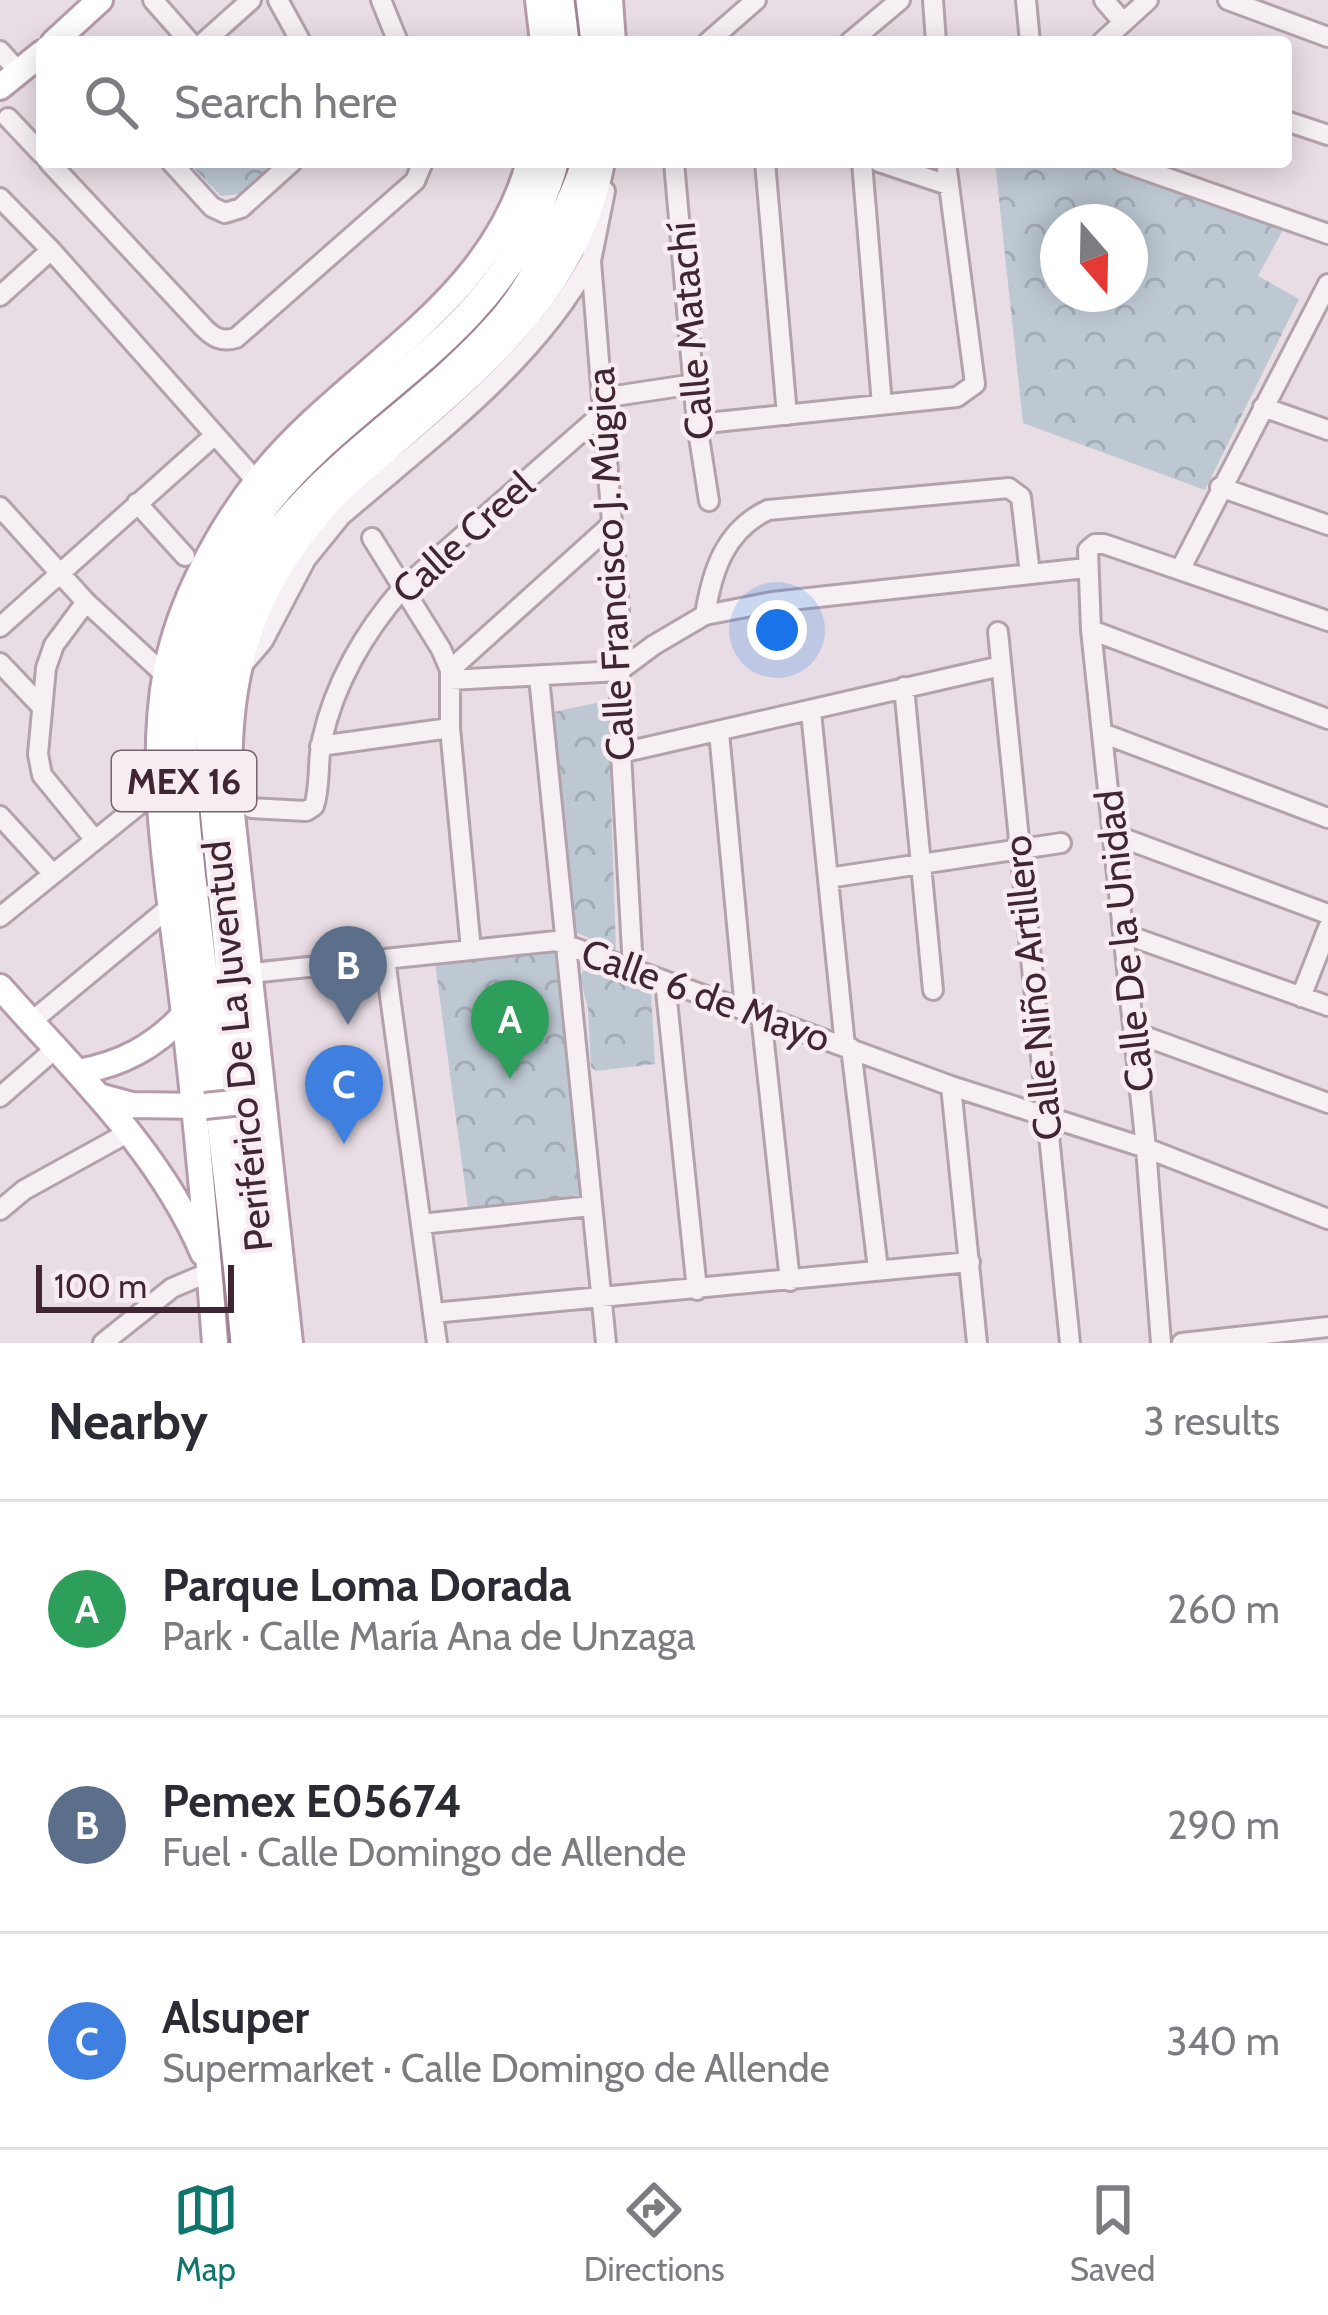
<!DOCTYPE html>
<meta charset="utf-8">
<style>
body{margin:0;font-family:Cabin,sans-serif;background:#f2f2f3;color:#2b2b33}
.compass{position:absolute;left:1040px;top:204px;width:108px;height:108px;border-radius:50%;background:#fff;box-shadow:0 6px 30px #0003;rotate:160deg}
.scale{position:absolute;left:36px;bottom:30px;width:198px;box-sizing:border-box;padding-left:12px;border:6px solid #402535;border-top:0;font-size:33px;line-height:42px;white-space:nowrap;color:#402535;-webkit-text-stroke:9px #f6ecf2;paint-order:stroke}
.you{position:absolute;left:777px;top:630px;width:42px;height:42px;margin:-30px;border:9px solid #fff;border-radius:50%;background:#1a73e8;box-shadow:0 0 0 18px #1a73e833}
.badge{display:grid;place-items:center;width:78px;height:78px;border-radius:50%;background:#0f766e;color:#fff;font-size:39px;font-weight:700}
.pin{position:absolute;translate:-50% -99px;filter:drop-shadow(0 3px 6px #0008)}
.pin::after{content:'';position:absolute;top:63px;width:42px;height:36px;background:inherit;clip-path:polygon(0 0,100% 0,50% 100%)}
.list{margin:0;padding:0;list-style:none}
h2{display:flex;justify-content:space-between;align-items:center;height:156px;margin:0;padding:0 48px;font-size:51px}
h2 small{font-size:39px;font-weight:400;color:#7c7c81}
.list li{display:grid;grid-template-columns:78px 1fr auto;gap:36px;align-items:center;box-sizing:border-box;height:216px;padding:0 48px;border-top:3px solid #e1e1e2}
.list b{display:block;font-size:45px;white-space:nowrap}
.list p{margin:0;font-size:39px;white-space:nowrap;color:#7c7c81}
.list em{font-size:39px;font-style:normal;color:#7c7c81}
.icon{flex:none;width:66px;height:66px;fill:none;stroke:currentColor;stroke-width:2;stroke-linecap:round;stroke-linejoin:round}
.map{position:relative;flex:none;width:1328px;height:1343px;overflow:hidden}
.search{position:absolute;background:#fff;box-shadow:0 6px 30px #0003;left:36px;right:36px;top:36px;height:132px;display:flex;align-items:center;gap:30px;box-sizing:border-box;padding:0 42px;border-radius:12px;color:#7c7c81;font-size:45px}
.sheet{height:804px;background:#fff}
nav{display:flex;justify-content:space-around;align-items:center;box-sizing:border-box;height:168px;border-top:3px solid #e1e1e2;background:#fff;font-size:33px;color:#7c7c81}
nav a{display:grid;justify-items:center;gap:6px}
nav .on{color:#0f766e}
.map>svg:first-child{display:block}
.park{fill:url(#park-crowns);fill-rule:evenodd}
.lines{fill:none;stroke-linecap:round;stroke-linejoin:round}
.minor-casing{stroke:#b2a2ac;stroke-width:24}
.major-casing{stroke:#b59bab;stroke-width:30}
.highway-casing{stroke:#a08395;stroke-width:33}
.minor{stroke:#f6f0f4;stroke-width:18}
.major{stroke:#fff;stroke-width:24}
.highway{stroke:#fff;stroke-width:27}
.major-bridge-casing{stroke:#b59bab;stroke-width:30;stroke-linecap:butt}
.major-bridge{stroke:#fff;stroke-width:24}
.labels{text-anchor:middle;stroke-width:9;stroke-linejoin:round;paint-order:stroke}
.shield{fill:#f6ecf2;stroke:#77616e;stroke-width:3}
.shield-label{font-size:36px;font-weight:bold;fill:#402535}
.street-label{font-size:39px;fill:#402535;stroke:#f6ecf2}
</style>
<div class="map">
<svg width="1328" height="1343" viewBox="0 0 1328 1343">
<defs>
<pattern id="park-crowns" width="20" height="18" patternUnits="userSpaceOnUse" patternTransform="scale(3)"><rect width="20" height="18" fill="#bdc8d3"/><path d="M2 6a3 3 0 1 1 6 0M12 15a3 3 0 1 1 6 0" fill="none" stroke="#a4acb6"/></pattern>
</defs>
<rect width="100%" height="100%" fill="#e8dde4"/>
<!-- park -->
<path class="park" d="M188,162H274L239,194L221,196Z
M995,162H1091L1285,226L1258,276L1299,299L1205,490L1023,423ZM1058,222H1130V294H1058Z
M601,702L608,710L616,950L575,932L549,713Z
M556,950L582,1195L468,1208L435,963Z
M583,971H593L651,994L655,1064L596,1071L591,1067L588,1009L580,977Z"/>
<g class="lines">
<defs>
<path id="minor" d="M153,0L190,42
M278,0L301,42
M381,0L398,42
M933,0L936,42
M1026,0L1030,42
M1104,0L1123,22
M1228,0L1328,37
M204,42L251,0
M708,42L756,0
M850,42L900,0
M1102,42L1148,0
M0,51L20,73
M8,118L42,154
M1286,121L1328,135
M49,162L204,328C214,338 222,342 236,338L415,181L423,162
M171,162L212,207L225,213L241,208L292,162
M674,162L697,424L709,501
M765,162L787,415
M862,162L882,405
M879,162L948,185
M1122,162L1328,234
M605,191L591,261L619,610L621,753L633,969
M0,198L51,250L257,482
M0,296L51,250
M602,398L694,384
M1263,407L1328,430
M697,424L957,397L975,384L946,162
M1220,487L1328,525
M137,503L185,556
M0,507L86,602L165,675
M372,538L441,649L450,670V728L471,950
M1181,568L1328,284
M86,602L54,645L46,668L38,754L42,775L95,840
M705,615C712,571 725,530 768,510L1009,488L1021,497L1030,574
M0,627L215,435
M1091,630L1328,719
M998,632L1070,1343
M0,663L40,705
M240,668L263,641L306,559L341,516C430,439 533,365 590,261
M450,670L612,524
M539,677L606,1343
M450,680L619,671L654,645L705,615L772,602L1086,568
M904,687L933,990
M811,712L845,1046
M719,732L745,1010
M1102,733L1328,818
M320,746L450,728
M621,753L1001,666
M251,808L306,811L314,806C321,785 317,761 322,740C334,684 365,631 402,589L603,413
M0,816L53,874
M1112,834L1328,914
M828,878L1061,843
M0,917L161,787
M1124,934L1328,1006
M385,959L437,1343
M251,973L556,941L951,1086L1146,1148L1328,1219
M665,981L697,1290
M1301,997L1328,928
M761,1015L790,1281
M31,1022L171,906
M1133,1032L1328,1103
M851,1048L878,1269
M951,1086L977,1343
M0,1097L55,1049
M0,1210L24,1190L129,1132
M421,1224L591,1206
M433,1313L970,1262
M103,1343L172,1288L210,1272
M1161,1343L1146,1148L1091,630L1088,550L1095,544H1104L1328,621
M1182,1343L1328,1327"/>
<path id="major" d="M538,0L543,42
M610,0L613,42
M54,42L100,0
M0,87L42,53
M0,987C74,1071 158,1148 203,1253
M78,1072C122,1064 154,1047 184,1015
M99,1096L132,1105L205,1106
M215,1343C206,1224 195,1107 181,989C169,886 147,775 166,671C179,603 218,530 261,476C349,367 490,307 529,162
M290,1343L231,805C223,686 246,594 328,503C346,483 369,466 389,448C482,367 578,291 602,162"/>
<path id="highway" d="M560,0L565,42
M590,0L595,42
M245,1343C233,1213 216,1084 201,955C190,858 172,754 192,657C204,602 232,547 267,503C350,398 483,342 536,213C542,196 551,180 554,162
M267,1343L211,779C209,725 210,668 230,617C280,484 411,425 500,323C526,294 545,257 561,221C570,202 580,183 585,162"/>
</defs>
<!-- minor casing -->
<use href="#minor" class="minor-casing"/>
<!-- major casing -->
<use href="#major" class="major-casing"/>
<!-- highway casing -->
<use href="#highway" class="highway-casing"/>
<!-- minor -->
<use href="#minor" class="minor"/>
<!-- major -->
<use href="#major" class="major"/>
<!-- highway -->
<use href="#highway" class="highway"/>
<defs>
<path id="major-bridge" d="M205,1106L252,1101"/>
</defs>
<!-- major-bridge casing -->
<use href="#major-bridge" class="major-bridge-casing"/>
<!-- major-bridge -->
<use href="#major-bridge" class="major-bridge"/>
</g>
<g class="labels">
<!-- shield labels -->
<rect class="shield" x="112" y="751" width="144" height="60" rx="9"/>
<g class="shield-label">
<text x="184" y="794">MEX 16</text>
</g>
<!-- street labels -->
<g class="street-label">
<text transform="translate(690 331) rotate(-95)" y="14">Calle Matachí</text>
<text transform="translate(463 537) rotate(-42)" y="14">Calle Creel</text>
<text transform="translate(610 564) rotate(-93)" y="14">Calle Francisco J. Múgica</text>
<text transform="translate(1124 941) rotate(-96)" y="14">Calle De la Unidad</text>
<text transform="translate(1032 988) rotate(-96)" y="14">Calle Niño Artillero</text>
<text transform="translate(706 995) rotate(20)" y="14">Calle 6 de Mayo</text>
<text transform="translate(237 1046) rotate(-96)" y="14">Periférico De La Juventud</text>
</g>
</g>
</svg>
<svg class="compass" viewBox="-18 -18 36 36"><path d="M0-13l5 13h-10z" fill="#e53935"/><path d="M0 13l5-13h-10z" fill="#7c7c81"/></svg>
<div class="scale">100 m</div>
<div class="you"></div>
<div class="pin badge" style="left:510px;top:1079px;background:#2e9e5b">A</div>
<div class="pin badge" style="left:348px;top:1025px;background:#5c6f8a">B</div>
<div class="pin badge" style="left:344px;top:1144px;background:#3f7fe0">C</div>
<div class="search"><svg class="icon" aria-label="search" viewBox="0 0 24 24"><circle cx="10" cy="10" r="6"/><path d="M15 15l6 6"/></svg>Search here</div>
</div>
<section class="sheet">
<h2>Nearby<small>3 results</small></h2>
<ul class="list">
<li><span class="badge" style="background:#2e9e5b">A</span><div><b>Parque Loma Dorada</b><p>Park · Calle María Ana de Unzaga</p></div><em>260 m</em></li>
<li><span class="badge" style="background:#5c6f8a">B</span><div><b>Pemex E05674</b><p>Fuel · Calle Domingo de Allende</p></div><em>290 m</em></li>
<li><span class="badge" style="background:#3f7fe0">C</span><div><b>Alsuper</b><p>Supermarket · Calle Domingo de Allende</p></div><em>340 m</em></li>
</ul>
</section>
<nav>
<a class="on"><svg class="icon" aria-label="map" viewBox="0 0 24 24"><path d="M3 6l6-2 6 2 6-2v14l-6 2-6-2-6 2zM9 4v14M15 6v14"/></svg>Map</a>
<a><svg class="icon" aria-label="directions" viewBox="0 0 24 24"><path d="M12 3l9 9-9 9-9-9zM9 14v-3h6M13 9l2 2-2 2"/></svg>Directions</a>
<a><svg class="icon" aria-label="saved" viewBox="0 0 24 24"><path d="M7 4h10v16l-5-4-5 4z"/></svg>Saved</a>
</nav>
